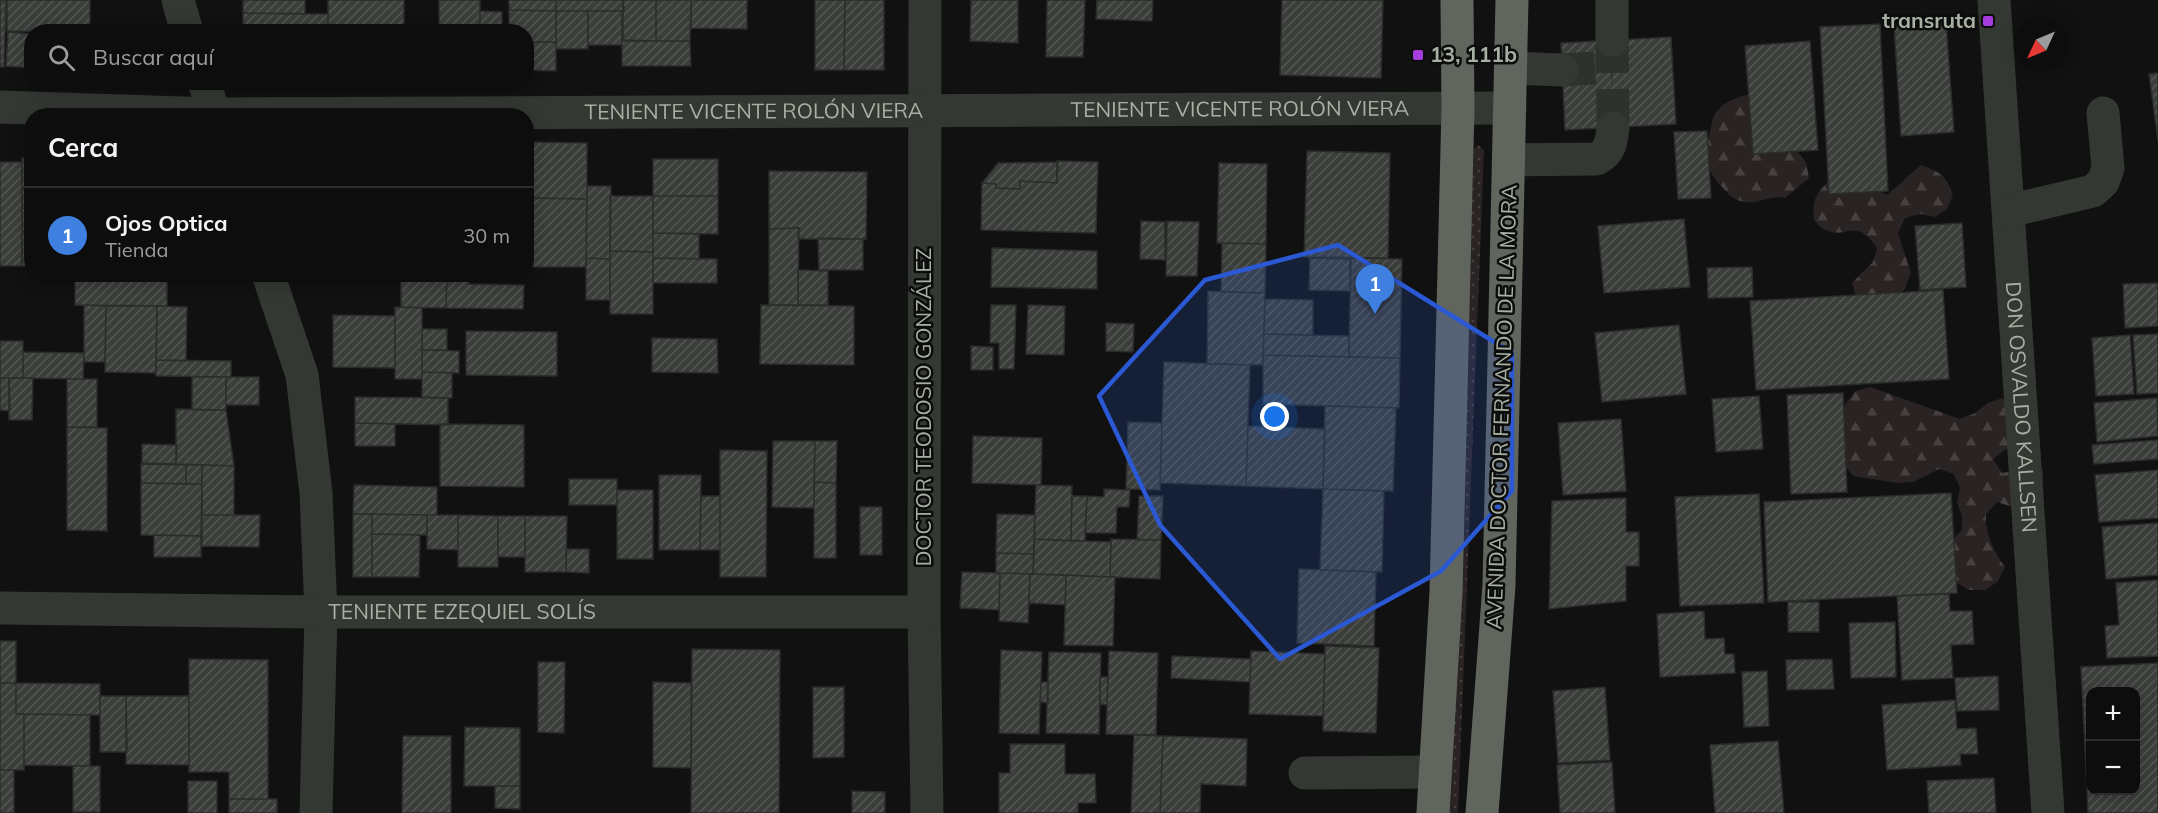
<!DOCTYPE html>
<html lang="es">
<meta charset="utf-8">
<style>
body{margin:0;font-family:Mulish,sans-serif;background:#151615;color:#f1f3f6}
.controls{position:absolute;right:18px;bottom:18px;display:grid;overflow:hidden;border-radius:12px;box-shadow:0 3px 15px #0003}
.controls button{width:54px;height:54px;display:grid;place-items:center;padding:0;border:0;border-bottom:2px solid #2c2d2d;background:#0c0d0c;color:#f1f3f6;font:30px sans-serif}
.compass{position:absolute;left:2014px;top:18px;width:54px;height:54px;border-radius:50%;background:#0c0d0c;box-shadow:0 3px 15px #0003;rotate:226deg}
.you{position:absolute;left:1275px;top:417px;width:21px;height:21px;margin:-15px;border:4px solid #fff;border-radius:50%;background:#1a73e8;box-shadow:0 0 0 9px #1a73e833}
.badge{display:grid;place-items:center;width:39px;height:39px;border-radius:50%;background:#a63cdc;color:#fff;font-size:20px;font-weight:700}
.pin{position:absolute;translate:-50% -50px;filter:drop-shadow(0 2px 3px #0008)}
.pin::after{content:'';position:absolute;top:32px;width:21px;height:18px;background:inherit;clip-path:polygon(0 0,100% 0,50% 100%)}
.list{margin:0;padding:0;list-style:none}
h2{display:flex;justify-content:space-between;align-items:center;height:78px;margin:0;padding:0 24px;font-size:26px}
h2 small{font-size:20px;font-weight:400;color:#9a9c9d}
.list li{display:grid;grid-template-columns:39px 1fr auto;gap:18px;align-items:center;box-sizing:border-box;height:96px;padding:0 24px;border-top:2px solid #2c2d2d}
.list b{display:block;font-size:22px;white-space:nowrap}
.list p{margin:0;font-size:20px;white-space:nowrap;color:#9a9c9d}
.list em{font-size:20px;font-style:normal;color:#9a9c9d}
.icon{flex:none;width:33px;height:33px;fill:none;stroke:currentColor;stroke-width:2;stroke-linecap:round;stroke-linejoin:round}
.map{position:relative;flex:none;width:2158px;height:813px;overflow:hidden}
.search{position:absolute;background:#0c0d0c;box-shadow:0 3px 15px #0003;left:24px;top:24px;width:510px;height:66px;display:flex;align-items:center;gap:15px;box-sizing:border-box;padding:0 21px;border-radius:24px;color:#9a9c9d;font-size:22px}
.panel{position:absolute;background:#0c0d0c;box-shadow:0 3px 15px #0003;left:24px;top:108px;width:510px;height:174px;border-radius:24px}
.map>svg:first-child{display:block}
.grass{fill:url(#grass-dots)}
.forest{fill:url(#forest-firs)}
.building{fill:url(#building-hatch);stroke:#2a2d2a;stroke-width:1.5;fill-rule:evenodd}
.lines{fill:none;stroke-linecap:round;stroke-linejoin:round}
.minor-tunnel{stroke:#2e312d;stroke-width:33;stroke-dasharray:33 16;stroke-linecap:butt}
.minor{stroke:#343833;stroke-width:33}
.highway{stroke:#60665e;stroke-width:33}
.marked{fill:#2b58d3;fill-opacity:0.2;stroke:#2b58d3;stroke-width:4.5;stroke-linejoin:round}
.poi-dot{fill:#a63cdc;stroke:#0b0c0b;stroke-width:2}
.labels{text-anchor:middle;stroke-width:5;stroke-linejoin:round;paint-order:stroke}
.poi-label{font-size:21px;font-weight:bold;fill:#a7b0a3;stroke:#0b0c0b;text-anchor:end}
.street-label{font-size:21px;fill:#a7b0a3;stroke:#0b0c0b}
</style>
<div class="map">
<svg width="2158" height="813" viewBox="0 0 2158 813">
<defs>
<pattern id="grass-dots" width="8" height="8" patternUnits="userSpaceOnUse" patternTransform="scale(1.5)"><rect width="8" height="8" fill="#2a2323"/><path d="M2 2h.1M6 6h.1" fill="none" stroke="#464040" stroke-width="1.8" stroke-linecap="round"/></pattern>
<pattern id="forest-firs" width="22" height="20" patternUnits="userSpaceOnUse" patternTransform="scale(1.5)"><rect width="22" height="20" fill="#2a2323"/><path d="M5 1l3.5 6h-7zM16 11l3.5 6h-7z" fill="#464040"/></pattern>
<pattern id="building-hatch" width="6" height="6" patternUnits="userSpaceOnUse" patternTransform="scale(1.5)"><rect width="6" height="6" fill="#3b3e3a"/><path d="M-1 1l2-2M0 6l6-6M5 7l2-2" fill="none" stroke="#545753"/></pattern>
</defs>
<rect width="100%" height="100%" fill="#101110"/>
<!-- grass -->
<path class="grass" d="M1478,145L1484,150L1458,813H1447L1474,149Z"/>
<!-- forest -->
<path class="forest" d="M1751,94L1806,162L1809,178L1785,198C1768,193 1756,209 1735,199C1730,197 1726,191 1722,187C1704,168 1704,155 1710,131C1712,126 1712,118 1715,114C1724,101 1737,97 1751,94Z
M1921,165C1940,172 1946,175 1953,195L1947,209L1935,217L1920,214L1905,218L1898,233L1911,273L1905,288L1895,299L1856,297L1852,283L1873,262L1877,248C1854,216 1850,240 1825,230C1821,228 1817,223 1814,220C1812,201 1815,194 1830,180L1873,188L1887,195Z
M1870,387L1960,419L1975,413L1988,403L2002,398L2018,402V440L1993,459L2002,473L2017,470L2030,464L2043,470C2043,490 2041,497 2025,511L1997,502L1986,514C1985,534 1993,550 2005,567L1998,581L1986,590H1969L1955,582L1952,540L1962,530V516L1957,503L1960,488L1954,474L1939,469L1913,482L1897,483L1853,476L1844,464L1841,417L1846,403L1856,391Z"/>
<!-- building -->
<path class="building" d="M0,0H6L4,67H0Z
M7,0H90V32L7,31Z
M243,0H305V14L243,13Z
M328,0H404V32H328Z
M439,0H480V32H439Z
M509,0H556V11L509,10Z
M556,0H623L624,11H556Z
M623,0H656V41L623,40Z
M656,0H691L690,41H656Z
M691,0H747V29L691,28Z
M815,0H845L844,70H815Z
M845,0H884V70H844Z
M971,0H1018V43L970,41Z
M1047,0H1085L1083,57H1046Z
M1097,0H1153L1152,21L1096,19Z
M1282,0H1383L1381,78L1280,75Z
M509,10L556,11V42H526V32H509Z
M480,11L502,12V32H480Z
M556,11H588V49H556Z
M588,11H622V45H588Z
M243,13L328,14V32H243Z
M1946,22L1954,132L1901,136L1894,25Z
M1880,24L1888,191L1829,194L1820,27Z
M8,32L32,34V68L6,66Z
M1671,37L1676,124L1565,130L1561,43Z
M622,41H690L691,66H622Z
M1810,41L1818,150L1753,154L1745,46Z
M526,42H556V71L526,70Z
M2158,73V141L2149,74Z
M1707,131L1711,198L1678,199L1674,132Z
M526,142L587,143V199L526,198Z
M1307,151L1390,153L1388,258L1304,257Z
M22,158H32V188H22Z
M653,159H718V196H653Z
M1057,161L1098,162L1096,233L981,230L982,183L996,184V188L1020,189V181L1057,183Z
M0,162H22V266H0Z
M1058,162L1057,183L1020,181V189L996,188V184L982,183L998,163Z
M1219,163L1267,164L1266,244L1217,243Z
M769,171L867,172L866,239H798L799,228L769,229Z
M587,186H611L610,259L586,258Z
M22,188H32V232H22Z
M610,196H653V252L610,251Z
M653,196H718V234L653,233Z
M533,198L587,199L586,267H532Z
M1684,219L1690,287L1604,293L1598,226Z
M1141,221L1165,222V260L1140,259Z
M1167,221L1199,222L1197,276H1166Z
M1962,223L1966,287L1920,290L1915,226Z
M799,228L798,305H769V229Z
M22,232H32V266H22Z
M653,233L699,234V259L653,258Z
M818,238L863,239V270H819Z
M1222,243L1266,244L1265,293L1221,292Z
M992,248L1097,251V289L991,287Z
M610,251L653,252V314H610Z
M586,258L610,259V300H586Z
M653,258L717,259V283H653Z
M1310,258L1350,259V291L1309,290Z
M1351,258L1402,259L1400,358L1349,357Z
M1752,267L1753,297L1708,298L1707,268Z
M798,270L828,271V305H798Z
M75,274H167V306L75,305Z
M401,274H447L446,308L401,307Z
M447,274H469V284L524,285L523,309L446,308Z
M2158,283V326L2125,328L2123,284Z
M1943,290L1949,379L1756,390L1750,301Z
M1208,291L1265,293L1263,365L1207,364Z
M1265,299L1313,300V335L1264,334Z
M84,305L106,306L105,362H84Z
M761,305L854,306V365L760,364Z
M991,305H1016L1014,369H999V343H990Z
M1028,305L1065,306L1064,355L1026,354Z
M106,306H157L156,373L105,372Z
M157,306L187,307L186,361L156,360Z
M395,307L422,308V379H395Z
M333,315L395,316V368L333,367Z
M1106,323L1134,324L1133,352L1106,351Z
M1679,325L1686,394L1602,402L1595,333Z
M422,329H447V350H422Z
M466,331L557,332V376L466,375Z
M1264,334L1349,336V357L1263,355Z
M2158,334V393L2137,394L2133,335Z
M2130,335L2134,394L2096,396L2092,338Z
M652,338L717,339L718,373L652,372Z
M0,341H23V378H0Z
M971,346L993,347V370H971Z
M422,350L459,351V373L422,372Z
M23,352L84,353L83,379L23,378Z
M1263,355L1400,358L1399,408L1263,404Z
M156,360L231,361V377L156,376Z
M1164,362L1250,365L1246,486L1160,483Z
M422,372L452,373V398L422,397Z
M192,377H226V410H192Z
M226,377H259V405H226Z
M0,378H9L10,411L0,410Z
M9,378H33L32,420H9Z
M67,379H97V427H67Z
M1843,393L1847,492L1791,494L1787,395Z
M1759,396L1763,449L1716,452L1712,399Z
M355,397L448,398V425L355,423Z
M2157,398L2158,436L2097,442L2094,403Z
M1325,406L1396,408L1393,491L1323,489Z
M176,409L226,410L234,466L176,464Z
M1621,419L1626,491L1563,495L1558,423Z
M1128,422L1162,423L1160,490L1126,489Z
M355,423L395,424V446H355Z
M440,424L524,425V487L440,486Z
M1248,426L1325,429L1323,489L1246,486Z
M67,427L107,428V531L67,530Z
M973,436L1042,438L1041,485L972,483Z
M2158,440V459L2094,464L2092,445Z
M773,441H815L814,508L772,507Z
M815,441H837L836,483L814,482Z
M142,444L177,445L176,464L142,463Z
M720,450L767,451L766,577H720Z
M141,464L186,465V484L141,483Z
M186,465H202V484H186Z
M202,465L234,466V515H202Z
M2158,470V518L2099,522L2095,475Z
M659,475H701L700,550H659Z
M569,479H617V505H569Z
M814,482L836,483V558H814Z
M141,483L202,484L201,536L141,535Z
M354,485L437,487V515L353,514Z
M1036,485L1072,486L1071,541L1034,539Z
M1104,489L1130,490L1129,507H1117L1116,533H1085L1087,496L1104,497Z
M1323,489L1384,491L1382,572L1320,570Z
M617,490H653V559H617Z
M1951,493L1957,593L1768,602L1764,502Z
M1759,494L1764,603L1680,606L1675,497Z
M701,496H720V550H700Z
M1072,496H1087L1085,541H1071Z
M1139,496H1163L1161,540H1137Z
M1626,498V532H1639V566H1626V601L1549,609L1552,501Z
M860,507H882V555H860Z
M353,514H372V577H353Z
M372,514L427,515V535L372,534Z
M997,514L1035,515L1034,554L996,553Z
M202,515H260L259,547L202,546Z
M427,515H458V550L427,549Z
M458,515L498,516V567H458Z
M498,516H525V557H498Z
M525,516H567L566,572H525Z
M2158,523V575L2106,579L2102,527Z
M372,534L420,535L419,577H372Z
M154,535L201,536V557H154Z
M1034,539L1111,542L1110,577L1033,574Z
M1111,539L1161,540L1160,579L1110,577Z
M566,549H589V573L566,572Z
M996,553L1034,554L1033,574L996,573Z
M1299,569L1376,572L1374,646L1297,643Z
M962,572L1000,573L999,610L960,608Z
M1000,573L1030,574L1028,623L999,621Z
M1030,574L1066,575L1065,605L1029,603Z
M1066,575L1115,577L1113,646L1064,645Z
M2158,580V656L2107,658L2105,626L2119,625L2116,583Z
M1949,594L1950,611H1972L1974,644L1951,645L1953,678L1902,680L1897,596Z
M1788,602H1819V632H1788Z
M1704,611L1705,639L1724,638L1725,654H1734L1735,673L1660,677L1657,614Z
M1895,622L1896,677L1851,678L1849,623Z
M0,641H16V683H0Z
M1325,646L1379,648L1376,733L1323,731Z
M692,649L780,650L779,813H691Z
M1001,650L1042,652L1039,734L999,733Z
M1109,651L1158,653L1156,735L1106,734Z
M1251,651L1325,654L1323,716L1249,714Z
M1049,652L1101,653L1099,734L1046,733Z
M1172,656L1251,659L1250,682L1171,678Z
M189,659L268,660V799H229V772H189Z
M1832,659L1834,689L1787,690L1786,660Z
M538,662H565L564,733L538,732Z
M2158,663V813H2088L2081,667ZM2090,692H2136V790H2090Z
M1767,671L1769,726L1744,727L1742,672Z
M1998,676L1999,710L1957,711L1955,678Z
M1100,677H1108L1107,705L1100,704Z
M653,682L691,683V768L653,767Z
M1041,682H1048V703L1040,702Z
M0,683H16V714H24V770H0Z
M16,683L100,684V715L16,714Z
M813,687H844V757L813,758Z
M1605,687L1610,760L1558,763L1553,691Z
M100,696H126L127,752H100Z
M126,696H189V765L126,764Z
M1955,700L1957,729L1976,728L1978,754H1960L1961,765L1887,770L1882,705Z
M24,714L90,715V766L24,765Z
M465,727L520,728V786H464Z
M1134,735L1163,736L1160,813H1131Z
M403,736H451V813H402Z
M1163,736L1247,739L1246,786L1201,784L1200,813H1160Z
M1778,741L1784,813H1715L1710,745Z
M1010,744H1065V774H1095L1096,803H1078V813H999V773H1010Z
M1612,762L1615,813H1560L1557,765Z
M73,766H100V812H73Z
M0,770H14V813H0Z
M1994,778L1996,813H1929L1927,781Z
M188,781H217V813H188Z
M495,786H520V809L495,808Z
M852,791L885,792V813H852Z
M229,799H277V813H229Z"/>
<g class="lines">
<!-- minor-tunnel -->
<path class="minor-tunnel" d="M1612,40L1613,128
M1562,70L1612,67"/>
<!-- minor -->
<g class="minor">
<path d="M178,0L187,32"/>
<path d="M925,0L924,612L927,813"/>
<path id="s1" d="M1994,0L2048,813"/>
<path d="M1612,40V0"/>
<path d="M1511,68L1562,70"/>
<path d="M204,82L215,116"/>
<path id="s2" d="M0,107L215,114L1510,108"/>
<path d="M1509,160L1597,159C1611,151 1611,142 1613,128"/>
<path d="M2009,211L2093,191L2103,182L2108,168L2103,113"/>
<path d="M268,274L302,375L316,493L321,612L316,813"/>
<path id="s3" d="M0,608L321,612H924"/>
<path d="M1305,773L1436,772"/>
</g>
<!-- highway -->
<path class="highway" d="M1433,813L1446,592L1458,108L1457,0
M1482,813L1499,585L1512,0"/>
</g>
<!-- marked area -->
<path class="marked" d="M1338,245L1512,353V491L1441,571L1280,659L1160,525L1099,396L1205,280Z"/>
<!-- markers -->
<g class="poi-dot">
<rect x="1982" y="15" width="12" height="12" rx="3"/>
<rect x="1412" y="49" width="12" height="12" rx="3"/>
</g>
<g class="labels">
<!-- poi labels -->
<g class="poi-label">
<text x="1976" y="28">transruta</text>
<text x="1430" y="62" text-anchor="start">13, 111b</text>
</g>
<!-- street labels -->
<g class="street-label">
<text dy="7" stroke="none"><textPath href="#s2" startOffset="1240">TENIENTE VICENTE ROLÓN VIERA</textPath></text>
<text dy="7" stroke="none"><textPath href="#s2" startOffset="754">TENIENTE VICENTE ROLÓN VIERA</textPath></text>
<text dy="7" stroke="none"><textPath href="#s1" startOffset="408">DON OSVALDO KALLSEN</textPath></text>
<text transform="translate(924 407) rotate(-90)" y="7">DOCTOR TEODOSIO GONZÁLEZ</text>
<text transform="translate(1502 407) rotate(-88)" y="7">AVENIDA DOCTOR FERNANDO DE LA MORA</text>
<text dy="7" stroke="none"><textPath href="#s3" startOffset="462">TENIENTE EZEQUIEL SOLÍS</textPath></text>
</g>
</g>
</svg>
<div class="controls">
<button>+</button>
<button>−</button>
</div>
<svg class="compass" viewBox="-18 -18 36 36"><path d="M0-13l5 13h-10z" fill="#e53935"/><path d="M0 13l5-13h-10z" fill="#9a9c9d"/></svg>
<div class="you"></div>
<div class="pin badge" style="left:1375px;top:314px;background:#3f7fe0">1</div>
<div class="search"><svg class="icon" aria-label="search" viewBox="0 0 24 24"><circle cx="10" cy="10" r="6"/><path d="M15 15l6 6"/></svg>Buscar aquí</div>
<section class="panel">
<h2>Cerca<small></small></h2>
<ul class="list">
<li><span class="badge" style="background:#3f7fe0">1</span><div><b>Ojos Optica</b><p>Tienda</p></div><em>30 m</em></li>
</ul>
</section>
</div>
